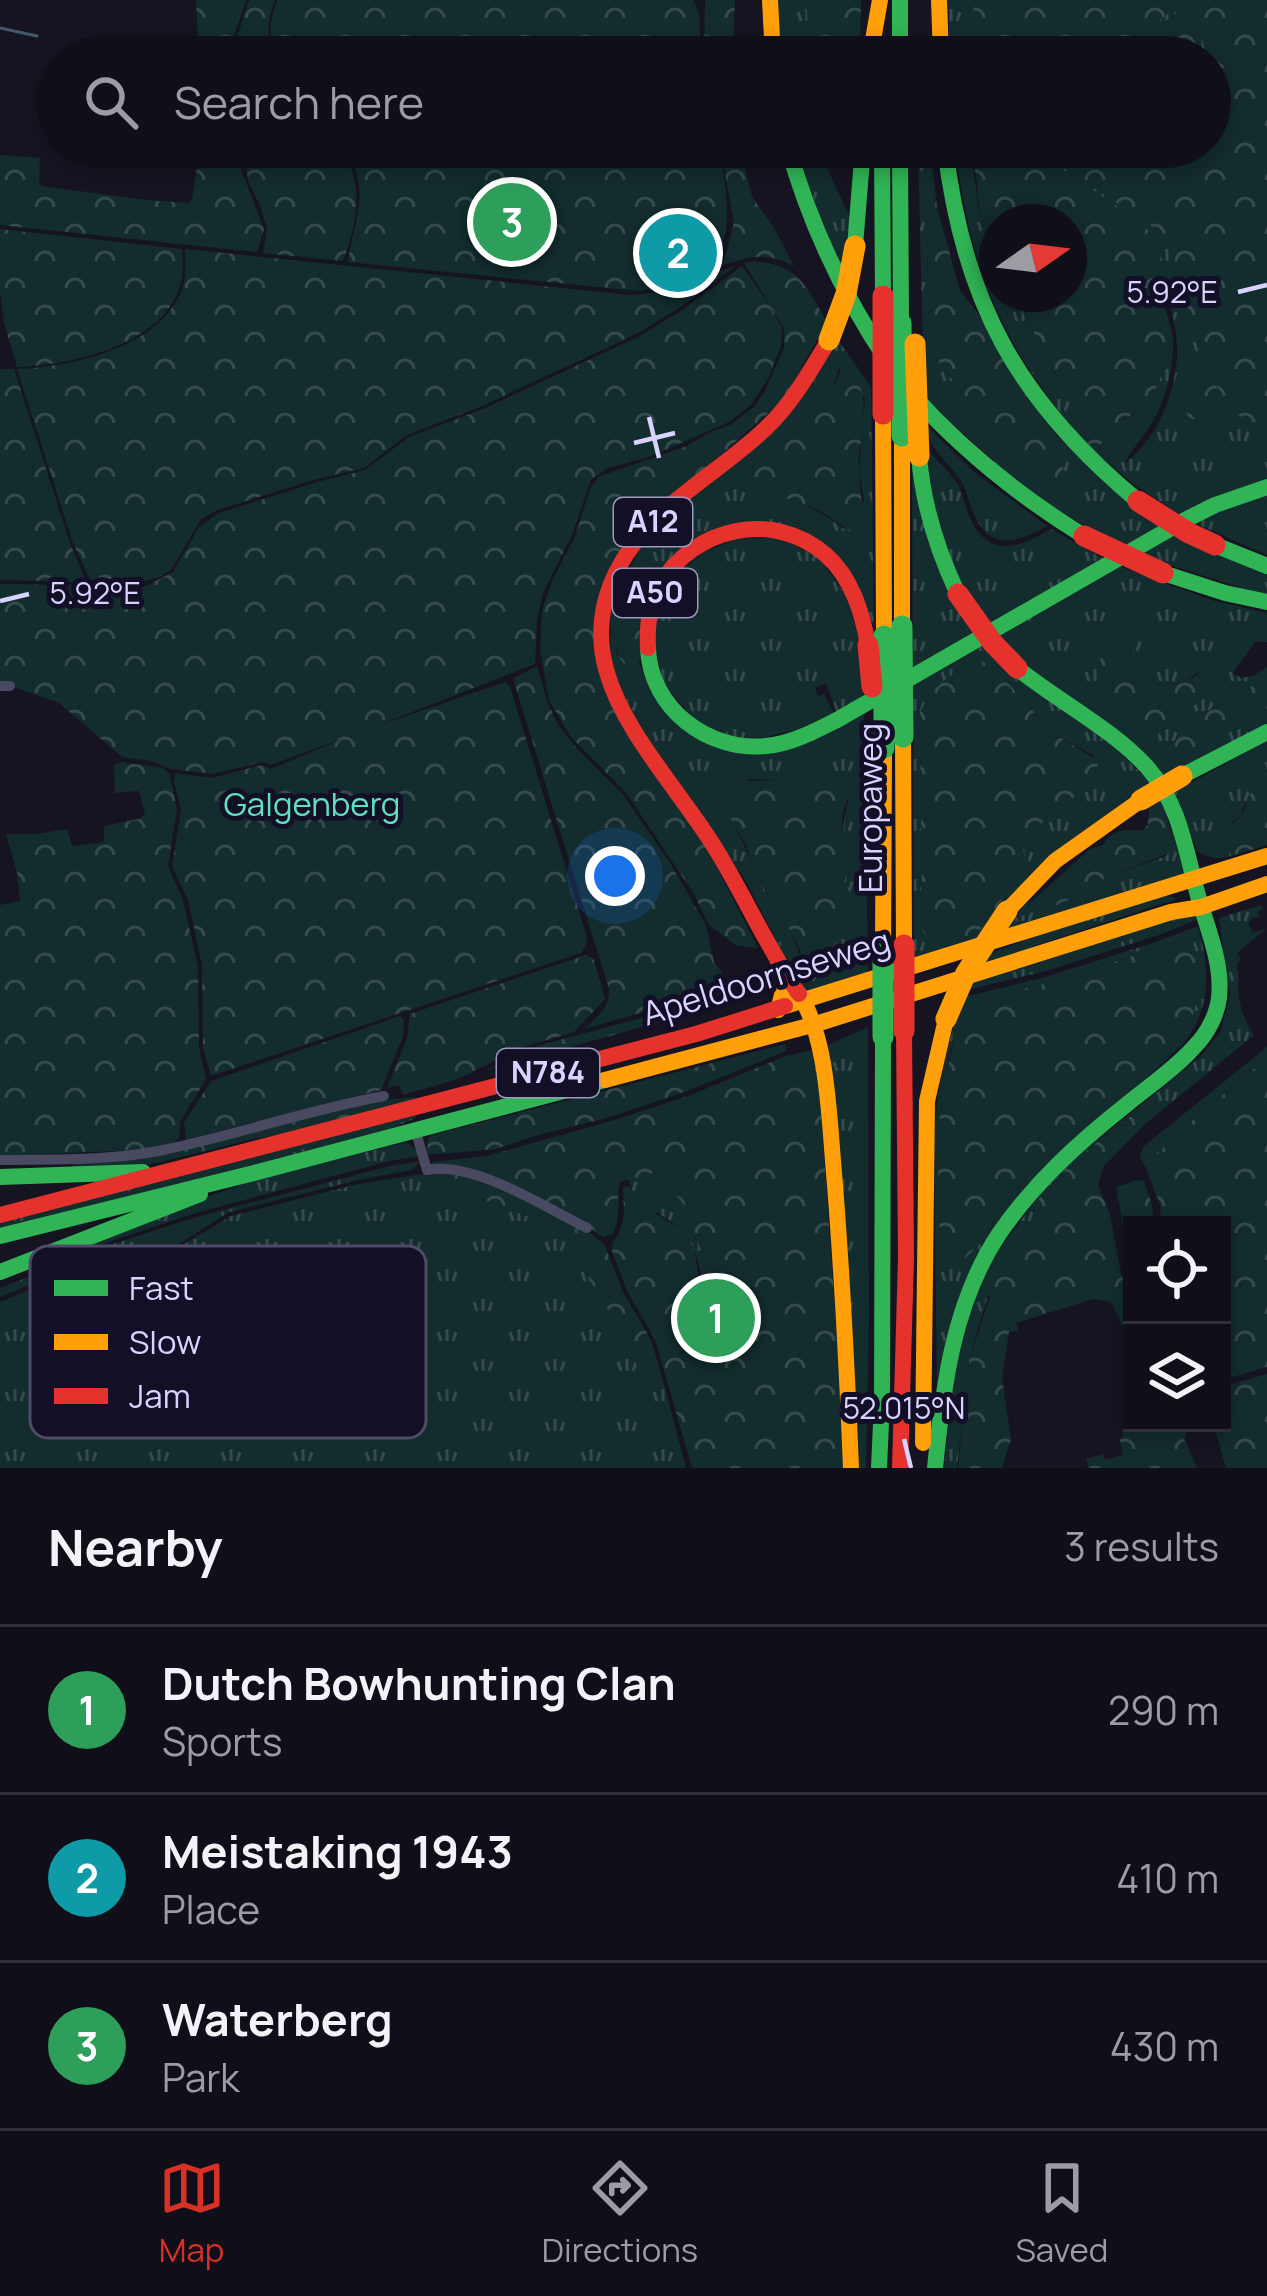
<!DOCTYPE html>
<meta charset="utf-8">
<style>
body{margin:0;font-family:Manrope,sans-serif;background:#191822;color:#f1f3f6}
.controls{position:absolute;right:36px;bottom:36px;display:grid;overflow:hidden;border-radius:0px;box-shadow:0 6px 18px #0003}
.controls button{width:108px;height:108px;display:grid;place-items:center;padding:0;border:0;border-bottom:3px solid #302f38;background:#100f19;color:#f1f3f6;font:60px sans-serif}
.compass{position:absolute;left:979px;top:204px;width:108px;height:108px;border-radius:50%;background:#100f19;box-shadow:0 6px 18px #0003;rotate:76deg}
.you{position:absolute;left:615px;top:876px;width:42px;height:42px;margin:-30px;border:9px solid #fff;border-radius:50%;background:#1a73e8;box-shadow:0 0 0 18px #1a73e833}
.badge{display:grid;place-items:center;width:78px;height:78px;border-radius:50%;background:#d93025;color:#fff;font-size:39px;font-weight:700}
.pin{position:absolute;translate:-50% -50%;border:6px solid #fff;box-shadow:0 3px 12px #0006}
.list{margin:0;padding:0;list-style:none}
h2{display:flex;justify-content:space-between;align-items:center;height:156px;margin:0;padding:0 48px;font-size:51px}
h2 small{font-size:39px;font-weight:400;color:#9c9ca2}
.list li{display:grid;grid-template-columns:78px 1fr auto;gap:36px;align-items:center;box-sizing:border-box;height:168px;padding:0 48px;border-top:3px solid #302f38}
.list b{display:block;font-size:45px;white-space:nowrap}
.list p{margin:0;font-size:39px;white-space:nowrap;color:#9c9ca2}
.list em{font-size:39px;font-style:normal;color:#9c9ca2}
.icon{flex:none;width:66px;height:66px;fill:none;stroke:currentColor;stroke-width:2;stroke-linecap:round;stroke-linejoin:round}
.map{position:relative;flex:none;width:1267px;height:1468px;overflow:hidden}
.search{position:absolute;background:#100f19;box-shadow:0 6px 18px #0003;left:36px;right:36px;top:36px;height:132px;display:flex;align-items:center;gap:30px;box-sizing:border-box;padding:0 42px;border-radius:66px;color:#9c9ca2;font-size:45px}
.sheet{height:660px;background:#100f19}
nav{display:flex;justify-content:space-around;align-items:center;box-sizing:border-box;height:168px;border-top:3px solid #302f38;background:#100f19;font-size:33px;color:#9c9ca2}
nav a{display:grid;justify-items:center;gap:6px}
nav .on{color:#d93025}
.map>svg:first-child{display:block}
.grass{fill:url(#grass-tufts);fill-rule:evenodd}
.forest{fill:url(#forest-crowns)}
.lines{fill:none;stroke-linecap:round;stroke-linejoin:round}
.street{stroke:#4a4962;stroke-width:10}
.fast{stroke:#30b455;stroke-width:16}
.slow{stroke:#ff9f0a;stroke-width:16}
.jam{stroke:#e5322d;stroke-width:16}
.tram{stroke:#43596b;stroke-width:3}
.fast-bridge{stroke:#30b455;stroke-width:21}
.slow-bridge{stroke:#ff9f0a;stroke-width:21}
.jam-bridge{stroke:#e5322d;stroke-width:21}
.ticks{fill:none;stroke:#d9d4ff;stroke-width:4.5}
.labels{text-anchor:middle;stroke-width:10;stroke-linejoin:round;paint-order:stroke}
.shield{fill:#130f26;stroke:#9e99be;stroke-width:3}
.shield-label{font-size:30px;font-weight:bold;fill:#d9d4ff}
.park-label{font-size:33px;fill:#5fe0c0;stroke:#130f26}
.street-label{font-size:33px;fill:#d9d4ff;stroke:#130f26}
.key{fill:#130f26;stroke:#4e4a67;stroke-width:3}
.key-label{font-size:33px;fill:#d9d4ff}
.ticks-label{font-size:30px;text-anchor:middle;fill:#d9d4ff;stroke:#130f26;stroke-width:10;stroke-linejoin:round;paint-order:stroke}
</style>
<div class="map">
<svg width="1267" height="1468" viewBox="0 0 1267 1468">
<defs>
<pattern id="grass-tufts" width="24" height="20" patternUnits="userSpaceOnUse" patternTransform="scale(3)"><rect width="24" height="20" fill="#132c2d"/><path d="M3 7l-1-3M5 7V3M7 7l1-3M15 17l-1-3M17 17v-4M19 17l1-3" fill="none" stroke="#354a4c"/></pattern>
<pattern id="forest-crowns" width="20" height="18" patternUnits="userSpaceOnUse" patternTransform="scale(3)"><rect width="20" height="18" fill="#132c2d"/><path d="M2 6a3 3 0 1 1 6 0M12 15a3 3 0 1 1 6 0" fill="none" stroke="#354a4c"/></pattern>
</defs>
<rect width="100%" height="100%" fill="#161421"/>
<!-- grass -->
<path class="grass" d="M777,0H807L809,57H780Z
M948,0H1267V481L1180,515L1133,484L1096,452L1114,424L1133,415L1159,381L1173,337C1174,367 1167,397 1152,423C1144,437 1131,449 1125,463C1159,438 1179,386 1177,344C1176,322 1168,300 1162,278L1153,277L1069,294V222L982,147H1210V57H969L967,51L966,57H950Z
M795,147H822L824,161L850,218L841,274Z
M918,147H924L930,338L933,354L992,432L1014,453L1043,486L1056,493L1055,434L1161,525L1122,548L1022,488L924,397Z
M955,147H968L971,152L980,218L997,262V294H1014L1053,370L1076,400L1082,428L1080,436C1001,345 970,266 955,147Z
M836,337L871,387L874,627L844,565L761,523L655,581L627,588C618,607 615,634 617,655L639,664L650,686L726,748L864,711L868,975L804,995L746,881L650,748L610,666L611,605L644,540L708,484C760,487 802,496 844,529L864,501L859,472L865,398L839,368L833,389L810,399L803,412L778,425ZM837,771L849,800C838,830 847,846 846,877C845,901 841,922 834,945L799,953C791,922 766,898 753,868C747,852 742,839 733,824L748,779L780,780Z
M927,426L974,472L1047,526C1019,541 992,553 975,516C969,505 968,492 961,481C948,460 929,452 927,426Z
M926,449C937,460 949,471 958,485C964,496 965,509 971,520C991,561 1021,546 1051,529L1104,559L988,625L957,574L934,511Z
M912,459L977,632L913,670Z
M1267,493V555L1192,522Z
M1173,533L1267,573V596L1135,554Z
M780,538L818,557L847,596L861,647L863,698L837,713L826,683L815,688L818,696L824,694L834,714L777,737L734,738L698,723L663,684L652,629L674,574L727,539Z
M1116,565L1211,600L1267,613V642H1255L1233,673L1241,678L1253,676L1267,667V678L1206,712L1177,749C1228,751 1207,732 1238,717C1248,712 1257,712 1267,706V727L1165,779L1042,680L996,635ZM1126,635L1133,647L1124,670L1129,681L1179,685L1200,671L1168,724L1154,737L1121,712Z
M984,641L1104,737L1154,786L979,940L914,960L913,683ZM989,662L1053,733L1094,756L1022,845C1030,900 962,912 922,929L920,712Z
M1267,740V785C1250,793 1246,798 1241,816L1232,822L1225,845L1232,856C1218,859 1208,860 1197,850L1173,793Z
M1172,825L1186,875L1000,934L1011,919L1082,894L1108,876L1166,856L1172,847L1169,837Z
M1165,895L1177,899L1034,946L978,969L986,955L1052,930Z
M1261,905L1263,910L1258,911L1259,917L1252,918L1248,923L1253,933L1267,928L1237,953L1241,959L1237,964C1239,993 1237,1011 1254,1035L1144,1125V1115L1138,1110L1069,1164L1033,1209L1034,1217L989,1294L977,1332L969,1361L957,1468H944L955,1360L984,1270L1055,1174L1199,1058L1221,1031L1230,996L1219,918Z
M1194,912L1196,920L1159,935L1042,972L967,990L971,983Z
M1198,926C1210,970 1212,1005 1184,1043L1013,1203L937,1386L934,1139C937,1089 946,1044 964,997L1045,977L1150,944ZM1187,938L1193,941L1183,1034L1027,1176L1002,1207L979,1245L940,1243L938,1180L940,1100L953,1042L981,1000L1058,980Z
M868,1027L869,1319L866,1468H857L824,1047Z
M1267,1047V1058L1170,1139L1146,1168L1140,1157L1143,1147Z
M415,1113L416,1118L388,1130L0,1230V1221Z
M406,1142L413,1147L420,1156L389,1161L192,1214L90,1248L86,1244L209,1196L253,1181Z
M420,1161L412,1170L358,1180L229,1212L163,1254L133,1266L108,1271H64L0,1297V1288L110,1245L193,1218L390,1166Z
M665,1169L671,1173L674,1193L690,1212L695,1236L711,1270L726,1322L727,1330L722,1338L711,1335L707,1327C703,1297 704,1256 683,1232C667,1212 632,1209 629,1179Z
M435,1172L440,1182L447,1186L530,1217L587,1249L592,1257L598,1292L620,1284L623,1292L604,1299L642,1375L661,1373L686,1468H0V1302L65,1275L109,1276L149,1265L231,1216L358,1184Z"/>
<!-- forest -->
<path class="forest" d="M196,0H246L234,36L232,57H199Z
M249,0H275C266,22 266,36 276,57H235L237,37Z
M278,0H693L699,13L701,57H280C268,36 268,22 278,0Z
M705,0H735L733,57H704Z
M807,0H861L860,57H809Z
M973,0H1185L1115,57H985L974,24Z
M1192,0H1267V49L1214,72L1194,20Z
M1188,4L1205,57H1120L1185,6Z
M1267,52V425C1258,423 1247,421 1239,416C1208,394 1181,284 1167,246L1156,229L1056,163L1054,158L1063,147H1210V79Z
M200,147H238L241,169L264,229L257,252L0,225V155L40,158L39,182L41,186L145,200L188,203L192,199Z
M242,147H342C364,187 358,221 343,261L263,253L267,229L260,205L249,184Z
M346,147H718C727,183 735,240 710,270L656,288L639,291L348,262C355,213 371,196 346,147Z
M720,147H740L752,197L773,226L794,266C766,252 752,256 723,265L734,222Z
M924,147H930L937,207L960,291L977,312L1055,434L1067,488L1064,499L1043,487L1029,473L1014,453L992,432L933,354L930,338Z
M968,147H1028L1141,222L1163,249L1158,268V280L1173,337L1159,381L1151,398L1141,410L1114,424L1096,452L1080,436L1082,428L1076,400L1053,370L1014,294H1069V222H997V262L980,218L976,175Z
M0,229L182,249C182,258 184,269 182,277C171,344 72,365 17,367L4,323L0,291Z
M185,249L630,295L658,292L736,266L679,308L636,334L482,406L407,435L364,468L317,479L217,510L201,519L171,570L161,576L137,584L91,582L73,543L17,369C74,367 172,345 185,278C186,269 185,258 185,249Z
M755,261C801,267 805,285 827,322L784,399L640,526L596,654L708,850L758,948L737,946L709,925L694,894L627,794L570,736L549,700L540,649L542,610L553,579L575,537L590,489L598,477L687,446L708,433L730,425L754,407L765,391L784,348V328L744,263Z
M742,266L770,306L782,328L781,346L768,379L751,405L729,422L649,457L608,468L591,480L572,535L543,593L537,621L535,664L374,727L505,682L510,687L586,934L587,943L581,953L211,1076L203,1048L202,965L188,900L172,866L181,810L174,781L175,773L212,778L262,765L271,769L345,738L270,765L263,762L212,774L171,769L151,761L122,757L59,703L0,682V584L146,586L173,572L199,527L219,513L317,482L365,470L409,437L483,409L638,337L681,311Z
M1203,357L1225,406L1211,423L1189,418L1183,407Z
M844,363C878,393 857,434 859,474C860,494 865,511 860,532L856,533C840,527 829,514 814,508C779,494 745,487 708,484L778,425L803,412L810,399L833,389Z
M0,369H14L70,543L85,579L83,582L0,580Z
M646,563L653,572L655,581L639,664L629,668C602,651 624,590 635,567Z
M1126,635L1134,641L1124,670L1129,681L1178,685L1206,670L1216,677L1217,689L1168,724L1155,738C1130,719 1079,688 1104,653C1111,643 1114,638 1126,635Z
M980,662H989L1053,733L1099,761C1088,799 1043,813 1022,845L1026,864L983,927L969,939L940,947L928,940L922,929L920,712C932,688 953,668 980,662Z
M537,666L547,701L558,725L580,752L624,796L670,863L706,925L714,962L729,981L727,989L718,996L685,1000L584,1029C597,1017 610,1008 609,989L515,685L514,678Z
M1267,678V706C1257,712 1248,712 1238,717C1222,725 1218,747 1198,750C1191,751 1184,749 1177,749L1172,743C1198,712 1233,698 1267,678Z
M122,762L163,768L170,774L177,810L168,866L183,900L198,967L199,1048L206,1079L180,1122L179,1138L174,1143L139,1150L0,1156V905L20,901L17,873L6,834H37L67,829L72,846L104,842V826L139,819L145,814L139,791L115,793L114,765Z
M838,771L847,774C853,796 844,801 842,821C841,829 846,840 846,849C848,877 848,970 804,961L795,939L753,869L746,845L733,824L723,792L726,785L736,781L780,780Z
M1267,785V845L1232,856L1225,845L1227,829C1231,824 1236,821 1240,817C1254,800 1236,799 1267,785Z
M1162,799C1170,821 1170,831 1172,852L1108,876L1082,894L1054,906L1011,919L1022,906L1032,901L1090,849L1103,845C1111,829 1127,829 1143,830L1148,825L1149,807Z
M1188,938L1193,941C1201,979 1203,1001 1183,1034L1027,1176L1002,1207L979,1245L959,1264L944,1254L940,1243L938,1180L940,1100L960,1015L981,1000L1058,980Z
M586,955L594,960L605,999L574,1032L520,1048L458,1079L403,1095L399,1085L387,1088L407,1038L410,1014Z
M731,1000L706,1009L485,1071L537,1046L686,1006L705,1001Z
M400,1016L404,1020L403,1037L381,1090L186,1140L184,1123L211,1081Z
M785,1044L786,1051L687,1091L610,1117L531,1137L496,1149L428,1155L427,1141L432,1135Z
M811,1050L817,1055L846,1468H692L655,1339L627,1291L612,1251L613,1242L619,1233L624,1215L623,1187L629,1186L636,1198L652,1201L656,1214L681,1229L694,1249L707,1327L711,1335L723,1338L727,1330L726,1322L711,1270L695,1236L690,1212L674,1193L671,1173L666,1169L620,1182C616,1200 622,1217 612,1235L603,1237C554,1200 490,1185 433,1165L431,1162L487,1156L611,1121L688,1096L786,1056Z
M1267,1058V1367L1222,1380V1225H1161L1160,1205L1146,1168L1170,1139Z
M415,1097V1102L299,1132L253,1139L161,1162L126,1168L71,1169L74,1163L141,1157L371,1101Z
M1139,1110L1144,1115V1125L1103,1167L1098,1186L1110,1214L1121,1274L1132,1304V1345L1111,1302L1093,1299L1016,1323L1018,1331L1009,1332L1002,1377L1011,1439L1002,1468H958L969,1361L990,1297L985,1283L996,1261L1033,1219L1035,1203L1069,1164Z
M435,1172L462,1174L513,1191L586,1230L604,1244L620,1284L598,1292L588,1278L592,1257L587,1249L530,1217L447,1186L440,1182Z
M1137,1180L1144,1181L1152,1205L1154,1225H1132V1274L1116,1187Z
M623,1292L651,1340L661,1373L642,1375L603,1300Z
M1267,1374V1468H1226L1213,1423H1222V1387Z
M1132,1414V1423H1183L1187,1433L1184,1438L1197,1468H1089L1086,1459L1103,1454L1105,1460L1123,1455L1120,1440Z"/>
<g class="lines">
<!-- street -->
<path class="street" d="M0,686H10
M415,1129L427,1170C474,1161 545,1207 587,1228
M0,1160C52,1159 106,1161 158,1151C234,1136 307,1110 384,1096"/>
<!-- fast -->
<path class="fast" d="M900,0V57
M788,147C810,225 843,295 888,362
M882,147L883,296
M900,147L901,323
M945,147C963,302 1018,401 1138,501
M855,246L863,147
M910,392C961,449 1019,496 1084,536
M919,456C923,505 937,550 958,594
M1215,545L1267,566
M1163,573L1225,593L1267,602
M648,648C650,708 708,752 766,746C791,744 815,731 837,720L1187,519L1215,505L1267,487
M1182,776L1267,732
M0,1177L143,1172
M0,1236L254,1173L605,1080
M0,1272L200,1194
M879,1468L882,1401L883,1037
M935,1468C943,1387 953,1303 999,1234C1034,1183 1078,1143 1126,1105C1149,1086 1176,1068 1195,1046C1207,1034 1217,1015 1219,998C1223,961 1206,926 1197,892C1185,847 1179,803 1147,767C1110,727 1059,702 1017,668"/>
<!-- slow -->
<path class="slow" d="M770,0L773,57
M939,0L941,57
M870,57L880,0
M883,414L884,636
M902,436V626
M903,737L904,945
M1007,911L1055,861L1141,800
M883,952L884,748
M778,967L783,991L778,1010
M799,994C828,1038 829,1119 834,1173C842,1271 847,1370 851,1468
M785,1006L1267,856
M605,1080L816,1024L1171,912L1201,907L1267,884
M923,1443L927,1101L946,1019"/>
<!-- jam -->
<path class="jam" d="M648,648C647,627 649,604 659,586C693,527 774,509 826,555C852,578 862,612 868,645
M799,994C766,946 743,892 712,843C650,746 543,655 640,536C675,494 725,467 765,429C792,404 810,371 829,340
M0,1215L696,1034L785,1006
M900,1468L906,1257L904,1031"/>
<!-- tram -->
<path class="tram" d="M0,28L37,36"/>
<!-- fast-bridge -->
<path class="fast-bridge" d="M901,323L902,436
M902,626L903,737
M884,636V748
M883,952V1037"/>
<!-- slow-bridge -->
<path class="slow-bridge" d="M829,340L846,294L855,246
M915,344L919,456
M1141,800L1182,776
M946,1019L966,973L1007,911"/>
<!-- jam-bridge -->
<path class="jam-bridge" d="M883,296V414
M1138,501L1189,533L1215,545
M1084,536L1163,573
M958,594L992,642L1017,668
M868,645L872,687
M904,945V1031"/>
</g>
<!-- ticks -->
<path class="ticks" d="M1238,292L1267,285M649,417L659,458M634,443L675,433M0,601L29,594M904,1439L911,1468"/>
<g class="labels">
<!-- shield labels -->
<g class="shield">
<rect x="614" y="498" width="78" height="48" rx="9"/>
<rect x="613" y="569" width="84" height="48" rx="9"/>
<rect x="497" y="1049" width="102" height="48" rx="9"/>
</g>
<g class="shield-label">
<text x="653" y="532">A12</text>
<text x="655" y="603">A50</text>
<text x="548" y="1083">N784</text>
</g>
<!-- park labels -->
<g class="park-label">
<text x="312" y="816">Galgenberg</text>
</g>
<!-- street labels -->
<g class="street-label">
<text transform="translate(870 808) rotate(-90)" y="12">Europaweg</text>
<text transform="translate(766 977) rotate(-17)" y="12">Apeldoornseweg</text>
</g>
</g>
<!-- legend -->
<rect x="30" y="1246" width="396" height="192" rx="18" class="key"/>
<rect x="54" y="1280" width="54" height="16" fill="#30b455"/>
<rect x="54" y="1334" width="54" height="16" fill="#ff9f0a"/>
<rect x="54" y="1388" width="54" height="16" fill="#e5322d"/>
<g class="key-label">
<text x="129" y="1300">Fast</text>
<text x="129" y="1354">Slow</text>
<text x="129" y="1408">Jam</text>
</g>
<g class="ticks-label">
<text x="1172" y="303">5.92°E</text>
<text x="95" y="604">5.92°E</text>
<text x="904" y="1419">52.015°N</text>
</g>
</svg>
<div class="controls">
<button><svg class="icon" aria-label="locate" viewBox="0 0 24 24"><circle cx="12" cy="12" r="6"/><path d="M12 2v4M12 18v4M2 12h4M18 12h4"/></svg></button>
<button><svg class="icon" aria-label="layers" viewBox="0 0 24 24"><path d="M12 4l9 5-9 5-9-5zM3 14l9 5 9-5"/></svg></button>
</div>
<svg class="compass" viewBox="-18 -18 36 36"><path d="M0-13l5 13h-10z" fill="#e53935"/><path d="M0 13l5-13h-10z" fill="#9c9ca2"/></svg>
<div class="you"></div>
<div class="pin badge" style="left:716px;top:1318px;background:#2e9e5b">1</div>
<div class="pin badge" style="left:678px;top:253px;background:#0f9aa8">2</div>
<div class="pin badge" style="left:512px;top:222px;background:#2e9e5b">3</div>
<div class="search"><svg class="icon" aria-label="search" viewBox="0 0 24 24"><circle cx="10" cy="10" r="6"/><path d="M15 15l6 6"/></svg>Search here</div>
</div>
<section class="sheet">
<h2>Nearby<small>3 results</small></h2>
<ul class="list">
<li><span class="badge" style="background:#2e9e5b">1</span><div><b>Dutch Bowhunting Clan</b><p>Sports</p></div><em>290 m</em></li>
<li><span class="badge" style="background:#0f9aa8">2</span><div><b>Meistaking 1943</b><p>Place</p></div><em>410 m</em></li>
<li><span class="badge" style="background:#2e9e5b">3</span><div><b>Waterberg</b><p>Park</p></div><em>430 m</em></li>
</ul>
</section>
<nav>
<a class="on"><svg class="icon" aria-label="map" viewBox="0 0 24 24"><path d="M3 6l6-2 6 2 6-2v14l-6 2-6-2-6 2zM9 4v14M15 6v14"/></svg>Map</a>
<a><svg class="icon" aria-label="directions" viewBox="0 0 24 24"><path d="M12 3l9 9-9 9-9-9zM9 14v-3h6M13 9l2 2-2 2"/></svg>Directions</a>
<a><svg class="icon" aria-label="saved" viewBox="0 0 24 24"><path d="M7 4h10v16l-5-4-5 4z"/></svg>Saved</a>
</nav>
